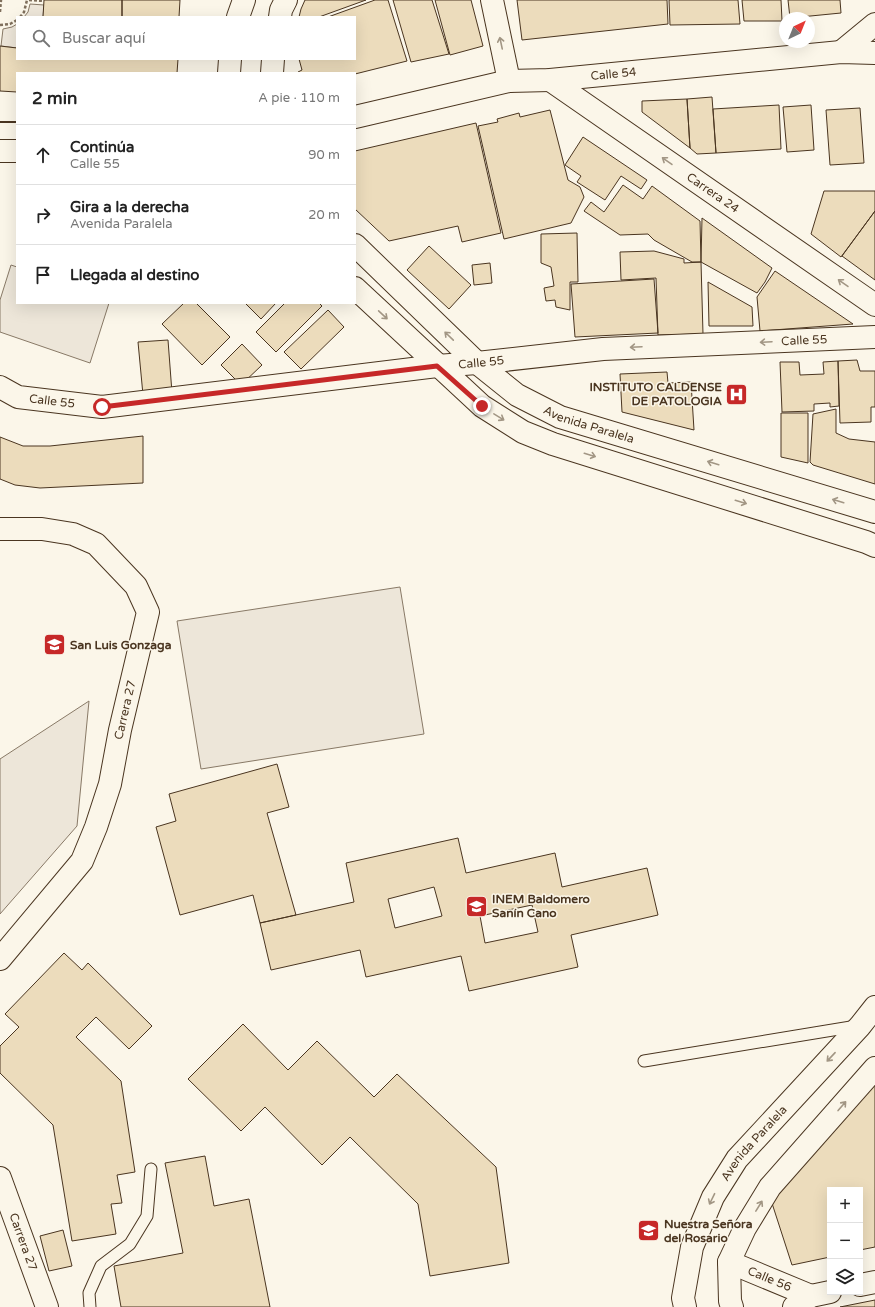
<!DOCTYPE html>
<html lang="es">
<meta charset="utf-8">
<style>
body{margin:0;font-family:"Varela Round",sans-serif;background:#f2f2f2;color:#222}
.controls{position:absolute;right:12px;bottom:12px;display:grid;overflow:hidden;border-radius:0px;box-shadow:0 4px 16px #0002}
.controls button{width:36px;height:36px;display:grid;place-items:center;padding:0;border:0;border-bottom:1px solid #e0e0e0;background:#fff;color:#222;font:20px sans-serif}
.compass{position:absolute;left:779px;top:12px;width:36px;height:36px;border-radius:50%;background:#fff;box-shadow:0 4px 16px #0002;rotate:43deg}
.stop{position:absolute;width:12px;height:12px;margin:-9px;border:3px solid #c62828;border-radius:50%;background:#fff}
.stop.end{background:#c62828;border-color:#fff;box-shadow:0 1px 4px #0008}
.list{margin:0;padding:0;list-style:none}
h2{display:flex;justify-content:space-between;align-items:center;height:52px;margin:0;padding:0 16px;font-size:17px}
h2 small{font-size:13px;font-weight:400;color:#767676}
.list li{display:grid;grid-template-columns:26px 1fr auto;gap:12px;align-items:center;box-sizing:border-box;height:60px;padding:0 16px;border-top:1px solid #e0e0e0}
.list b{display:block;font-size:15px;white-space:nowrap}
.list p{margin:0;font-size:13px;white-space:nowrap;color:#767676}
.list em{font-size:13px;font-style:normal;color:#767676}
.icon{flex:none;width:22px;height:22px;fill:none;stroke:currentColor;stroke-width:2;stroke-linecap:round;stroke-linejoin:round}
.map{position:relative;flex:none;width:875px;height:1307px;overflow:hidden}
.search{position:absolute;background:#fff;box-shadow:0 4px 16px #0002;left:16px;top:16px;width:340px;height:44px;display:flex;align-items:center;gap:10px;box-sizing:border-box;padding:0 14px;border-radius:0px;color:#767676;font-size:15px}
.panel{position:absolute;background:#fff;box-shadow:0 4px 16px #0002;left:16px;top:72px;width:340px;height:232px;border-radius:0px}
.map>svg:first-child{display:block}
.green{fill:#ede6d9;stroke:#887966}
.building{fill:#ecdcbc;stroke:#4a3520;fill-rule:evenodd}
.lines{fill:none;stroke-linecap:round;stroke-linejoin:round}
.service-casing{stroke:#4a3520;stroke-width:13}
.minor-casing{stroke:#4a3520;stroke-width:24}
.tertiary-casing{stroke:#4a3520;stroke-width:24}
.primary-casing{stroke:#4a3520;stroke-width:24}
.path{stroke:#7f6f5c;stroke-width:2.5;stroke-dasharray:3 2;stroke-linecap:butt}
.service{stroke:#fbf6e9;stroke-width:11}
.minor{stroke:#fbf6e9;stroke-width:22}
.tertiary{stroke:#fbf6e9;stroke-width:22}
.primary{stroke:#fbf6e9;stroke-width:22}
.wall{stroke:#4a3520;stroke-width:2}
.oneway{stroke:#a29684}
.route{stroke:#c62828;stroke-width:5}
.labels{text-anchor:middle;stroke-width:3;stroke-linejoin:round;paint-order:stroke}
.street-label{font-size:12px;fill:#4a3520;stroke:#fbf6e9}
.poi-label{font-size:12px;font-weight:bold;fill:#4a3520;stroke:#fbf6e9;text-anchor:start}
</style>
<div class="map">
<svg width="875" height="1307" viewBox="0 0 875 1307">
<rect width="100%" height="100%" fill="#fbf6e9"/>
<!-- green -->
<path class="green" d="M30,4L44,5L43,17H24L28,12Z
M17,24V48L1,46L3,29L12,27Z
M11,265L17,267V303H109L90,363L0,332V300Z
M400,587L424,734L201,769L177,621Z
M89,701L77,826L0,914V759Z"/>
<!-- building -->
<path class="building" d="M44,0H122V17H43Z
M122,0H180L179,17H122Z
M305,0H366L319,17H299L301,9Z
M375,0H388L407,61L355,74L298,73V72L302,70L299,59H355V17H328Z
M393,0H432L449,54L411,62Z
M435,0H471L483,46L450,55Z
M517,0H667L668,24L522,40Z
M669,0H738L740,24L670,25Z
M742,0H781L782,21H744Z
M788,0H840L841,13L790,18Z
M0,46L17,48V59H178L177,73H17V92L0,91Z
M712,97L716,153L697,154L690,148L687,99Z
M687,99L690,148L642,112V101Z
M779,105L781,149L716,153L713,109Z
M811,105L814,150L787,152L783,107Z
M860,108L864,163L830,165L826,110Z
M550,110L568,180L580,187L584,197L571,223L504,239L478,126L498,122L497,119L519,113L520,117Z
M476,123L501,233L462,242L458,226L389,241L355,209V151Z
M583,137L647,180L641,189L621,176L605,200L577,182L581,176L565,165Z
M623,185L643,199L652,186L700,221L701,262H692L654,240L648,234L620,235L584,211L591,202L604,212Z
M824,191H875V211L841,257L811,234Z
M875,211V280L842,256Z
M702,218L772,268L765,282L757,293L701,262Z
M577,233L578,282H570V310L556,307L555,300L546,301L544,288L554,286L551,267L541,263V234Z
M429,246L471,285L449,309L407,270Z
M654,251L684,259V263L701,262L703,334L658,335L656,278L621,280L620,252Z
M490,263L492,283L474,285L472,265Z
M775,271L853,324L760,331L757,297Z
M654,279L658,333L575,337L571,284Z
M708,282L752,307L753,326H709Z
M184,303H196L230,337L202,365L162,324Z
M245,303H276L261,319Z
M285,303H319L322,306L276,352L256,332Z
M328,310L344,327L301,369L284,352Z
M168,340L172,393L143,395L138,342Z
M242,344L262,365L241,385L221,365Z
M857,360L860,371H875V407H871V422L840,423L838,361Z
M838,361L839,406L830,407V403L814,404V411L782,412L780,362H799L800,375L824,374L823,362Z
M667,372L668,383L691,382L694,430L622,412L620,374Z
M836,409V433L849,439L875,442V484L813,465L810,462L813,414Z
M781,413H808V463L781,457Z
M143,436V483L40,488L15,485L0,479V437L23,446H50Z
M277,764L289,807L267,813L296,915L260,923L253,895L180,915L156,827L176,821L169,794Z
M458,838L466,873L555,853L562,887L647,868L658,915L571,935L578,967L469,991L461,956L366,977L360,950L271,970L260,923L354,902L346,863ZM434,887L442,916L395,928L388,899ZM532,905L538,932L485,943L480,916Z
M64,953L82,970L88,963L152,1026L129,1049L96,1017L76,1037L121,1081L135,1172L117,1175L122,1203L111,1204L116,1234L72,1241L53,1125L0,1073V1046L19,1027L5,1014Z
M243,1024L288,1070L317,1041L374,1097L397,1074L496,1167L509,1263L430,1276L418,1204L350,1137L322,1165L265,1107L241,1131L188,1079Z
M875,1079V1247L860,1250V1190H830V1257L792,1265L769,1194Z
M205,1156L214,1206L249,1199L270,1307H121L114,1266L183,1253L165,1163Z
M63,1230L72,1266L49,1271L40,1236Z
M875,1300V1307H840Z"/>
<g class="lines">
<defs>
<path id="service" d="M644,1061L857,1026
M90,1307L89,1293L101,1266L130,1244L147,1216L151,1169"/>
<g id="minor">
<path d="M492,0L509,81"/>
<path id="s1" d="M550,80L875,305"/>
</g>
<g id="tertiary">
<path d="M841,52L875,24"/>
<path id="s2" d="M355,117L509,81L550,80L841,52L875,53"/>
<path d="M0,151H17"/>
<path id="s3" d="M0,387L18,397L102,407L437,366L477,363L603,349L875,337"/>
<path d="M0,529H42L73,534L96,544L136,586L148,612L120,730L110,784L96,827L82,861L0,959"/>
<path id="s4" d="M0,1178L47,1307"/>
<path id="s5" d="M729,1262L811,1296"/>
<path d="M860,1285L875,1282"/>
<path d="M794,1307L811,1296L830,1292"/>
</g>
<g id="primary">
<path d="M238,17L244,0"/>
<path d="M280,17L281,10L286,0"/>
<path d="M229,73L230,59"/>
<path d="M272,73L273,59"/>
<path id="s6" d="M355,245L477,363L517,395L560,417L875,512"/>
<path d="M355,288L482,406L523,432L553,444L866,542L875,546"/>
<path id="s7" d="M685,1307L683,1298L692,1247L713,1197L737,1159L860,1026L875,1007"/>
<path d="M732,1307L730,1301L729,1262L745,1228L770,1187L875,1068"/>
</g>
</defs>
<!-- service casing -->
<use href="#service" class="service-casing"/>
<!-- minor casing -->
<use href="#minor" class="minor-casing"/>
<!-- tertiary casing -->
<use href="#tertiary" class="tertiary-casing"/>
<!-- primary casing -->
<use href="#primary" class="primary-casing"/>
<!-- path -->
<path class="path" d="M29,0L44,1
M0,12L1,0
M20,17L24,12L27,0
M0,25L10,24L17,20"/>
<!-- service -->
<use href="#service" class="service"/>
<!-- minor -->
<use href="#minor" class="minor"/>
<!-- tertiary -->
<use href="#tertiary" class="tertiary"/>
<!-- primary -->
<use href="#primary" class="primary"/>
<!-- wall -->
<path class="wall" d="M0,122H17"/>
</g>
<!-- one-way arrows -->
<defs><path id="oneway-shaft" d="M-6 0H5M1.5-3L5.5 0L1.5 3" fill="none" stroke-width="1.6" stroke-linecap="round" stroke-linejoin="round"/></defs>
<g class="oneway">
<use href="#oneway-shaft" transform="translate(501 43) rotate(-102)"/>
<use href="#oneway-shaft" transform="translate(667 161) rotate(-145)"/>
<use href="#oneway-shaft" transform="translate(843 283) rotate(-145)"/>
<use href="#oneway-shaft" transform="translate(383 315) rotate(43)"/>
<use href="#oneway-shaft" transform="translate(449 336) rotate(-136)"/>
<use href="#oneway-shaft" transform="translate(766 342) rotate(177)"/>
<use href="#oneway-shaft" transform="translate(636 347) rotate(177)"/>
<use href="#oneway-shaft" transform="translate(499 417) rotate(31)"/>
<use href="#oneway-shaft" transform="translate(590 455) rotate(17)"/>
<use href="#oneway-shaft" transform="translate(713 463) rotate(-163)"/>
<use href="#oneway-shaft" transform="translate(838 501) rotate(-163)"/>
<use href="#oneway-shaft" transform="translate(741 502) rotate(17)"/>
<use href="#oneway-shaft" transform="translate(831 1057) rotate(133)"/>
<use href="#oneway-shaft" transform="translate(842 1106) rotate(-49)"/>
<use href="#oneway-shaft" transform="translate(712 1199) rotate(116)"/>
<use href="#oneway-shaft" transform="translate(759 1206) rotate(-58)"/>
</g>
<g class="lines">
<!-- route -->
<path class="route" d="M102,407L437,366L482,406"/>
</g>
<!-- icons -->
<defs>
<symbol id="hospital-square" viewBox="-11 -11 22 22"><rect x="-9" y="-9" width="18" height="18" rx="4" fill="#c62828" stroke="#fbf6e9"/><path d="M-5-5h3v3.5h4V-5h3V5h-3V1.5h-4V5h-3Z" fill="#fff"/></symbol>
<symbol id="school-square" viewBox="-11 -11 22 22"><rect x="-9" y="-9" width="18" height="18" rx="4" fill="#c62828" stroke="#fbf6e9"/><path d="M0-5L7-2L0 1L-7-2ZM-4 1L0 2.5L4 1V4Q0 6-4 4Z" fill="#fff"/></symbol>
</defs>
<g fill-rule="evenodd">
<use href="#hospital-square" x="724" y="382" width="25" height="25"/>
<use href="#school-square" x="42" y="632" width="25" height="25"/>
<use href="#school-square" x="464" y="894" width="25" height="25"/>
<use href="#school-square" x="636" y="1218" width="25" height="25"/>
</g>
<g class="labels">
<!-- street labels -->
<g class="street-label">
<text dy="4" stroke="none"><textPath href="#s2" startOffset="263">Calle 54</textPath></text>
<text dy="4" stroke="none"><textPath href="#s1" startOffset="198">Carrera 24</textPath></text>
<text dy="4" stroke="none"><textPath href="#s3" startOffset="811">Calle 55</textPath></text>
<text dy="4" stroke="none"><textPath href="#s3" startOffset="487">Calle 55</textPath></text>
<text dy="4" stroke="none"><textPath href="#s3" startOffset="55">Calle 55</textPath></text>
<text dy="4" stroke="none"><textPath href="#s6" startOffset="299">Avenida Paralela</textPath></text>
<text transform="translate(125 710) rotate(-77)" y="4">Carrera 27</text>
<text dy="4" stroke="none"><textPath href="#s7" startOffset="183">Avenida Paralela</textPath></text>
<text dy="4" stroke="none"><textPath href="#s4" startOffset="68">Carrera 27</textPath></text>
<text dy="4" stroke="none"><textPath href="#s5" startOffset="44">Calle 56</textPath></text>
</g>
<!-- poi labels -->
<g class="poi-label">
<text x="722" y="391" text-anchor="end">INSTITUTO CALDENSE<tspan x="722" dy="14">DE PATOLOGIA</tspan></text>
<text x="70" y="649">San Luis Gonzaga</text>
<text x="492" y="903">INEM Baldomero<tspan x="492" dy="14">Sanín Cano</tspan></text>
<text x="664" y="1228">Nuestra Señora<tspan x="664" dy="14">del Rosario</tspan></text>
</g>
</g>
</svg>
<div class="controls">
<button>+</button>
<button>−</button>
<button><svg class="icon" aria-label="layers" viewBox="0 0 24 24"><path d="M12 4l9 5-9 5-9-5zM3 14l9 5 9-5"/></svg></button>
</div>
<svg class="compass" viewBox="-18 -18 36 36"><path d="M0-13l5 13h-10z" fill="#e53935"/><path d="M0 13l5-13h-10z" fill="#767676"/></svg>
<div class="stop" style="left:102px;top:407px"></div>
<div class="stop end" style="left:482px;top:406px"></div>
<div class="search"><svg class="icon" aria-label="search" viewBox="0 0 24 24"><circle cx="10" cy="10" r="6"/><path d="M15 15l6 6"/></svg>Buscar aquí</div>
<section class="panel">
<h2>2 min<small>A pie · 110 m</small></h2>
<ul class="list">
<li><svg class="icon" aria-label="ahead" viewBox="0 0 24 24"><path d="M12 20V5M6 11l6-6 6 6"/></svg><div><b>Continúa</b><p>Calle 55</p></div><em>90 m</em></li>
<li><svg class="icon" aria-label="right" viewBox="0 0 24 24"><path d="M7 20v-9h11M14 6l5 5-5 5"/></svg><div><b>Gira a la derecha</b><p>Avenida Paralela</p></div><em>20 m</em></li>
<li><svg class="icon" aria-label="arrive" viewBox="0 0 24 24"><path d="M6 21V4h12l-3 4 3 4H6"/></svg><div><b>Llegada al destino</b></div></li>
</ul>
</section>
</div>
